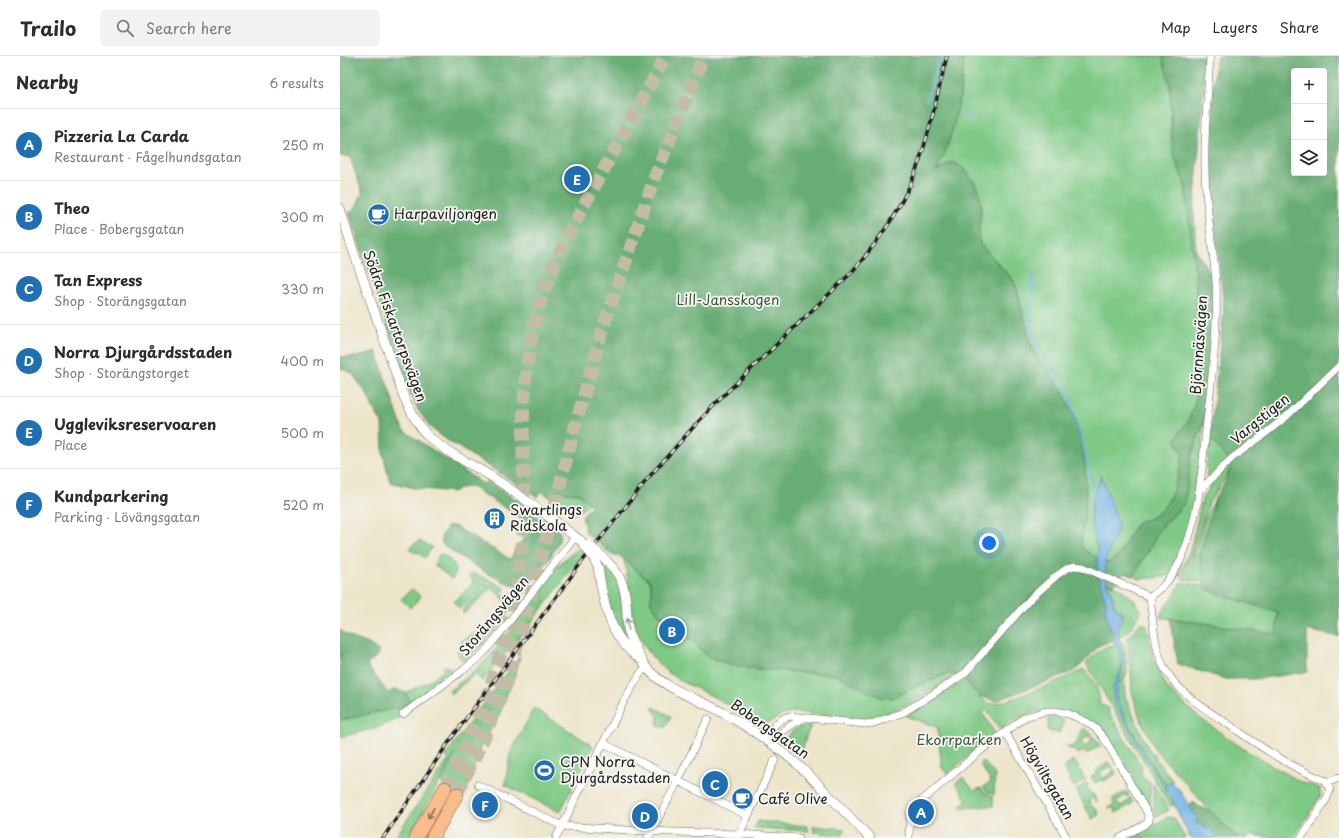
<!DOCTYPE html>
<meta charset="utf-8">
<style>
body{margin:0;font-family:"Playpen Sans",sans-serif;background:#f2f2f3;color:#2b2b33}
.controls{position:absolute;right:12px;top:12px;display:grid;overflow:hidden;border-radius:4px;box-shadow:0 4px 16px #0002}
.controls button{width:36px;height:36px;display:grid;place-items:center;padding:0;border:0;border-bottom:1px solid #e1e1e2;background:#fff;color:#2b2b33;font:20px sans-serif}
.you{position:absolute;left:649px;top:487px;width:14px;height:14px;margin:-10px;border:3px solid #fff;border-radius:50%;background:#1a73e8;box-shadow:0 0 0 6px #1a73e833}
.badge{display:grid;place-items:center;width:26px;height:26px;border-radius:50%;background:#1f6fb2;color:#fff;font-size:13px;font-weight:700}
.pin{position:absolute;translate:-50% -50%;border:2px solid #fff;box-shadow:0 1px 4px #0006}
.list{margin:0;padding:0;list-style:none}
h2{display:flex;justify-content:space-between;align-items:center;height:52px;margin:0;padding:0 16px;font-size:17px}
h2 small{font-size:13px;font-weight:400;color:#7c7c81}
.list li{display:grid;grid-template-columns:26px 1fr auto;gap:12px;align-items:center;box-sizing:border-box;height:72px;padding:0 16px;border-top:1px solid #e1e1e2}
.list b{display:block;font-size:15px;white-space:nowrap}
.list p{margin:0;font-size:13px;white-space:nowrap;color:#7c7c81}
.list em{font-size:13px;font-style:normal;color:#7c7c81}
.icon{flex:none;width:22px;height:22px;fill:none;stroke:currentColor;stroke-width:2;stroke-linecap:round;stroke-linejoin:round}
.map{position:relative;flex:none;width:999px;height:782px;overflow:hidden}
header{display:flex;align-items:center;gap:24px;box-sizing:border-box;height:56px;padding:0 20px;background:#fff;border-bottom:1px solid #e1e1e2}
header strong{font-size:19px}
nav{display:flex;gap:22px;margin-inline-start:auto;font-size:14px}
.search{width:280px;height:36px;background:#f2f2f3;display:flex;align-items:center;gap:10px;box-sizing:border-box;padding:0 14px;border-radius:4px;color:#7c7c81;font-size:15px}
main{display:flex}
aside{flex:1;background:#fff}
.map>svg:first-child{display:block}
.green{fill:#7fc986;stroke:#4e7251}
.forest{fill:#67ad73;stroke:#426448;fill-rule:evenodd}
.water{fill:#6fb1e3;stroke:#466680}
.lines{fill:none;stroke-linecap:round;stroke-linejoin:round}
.stream{stroke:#6fb1e3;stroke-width:2}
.motorway-tunnel{stroke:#c3bda7;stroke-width:13;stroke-dasharray:13 6;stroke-linecap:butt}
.minor-casing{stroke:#656259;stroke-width:8}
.tertiary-casing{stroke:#656259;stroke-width:10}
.motorway-casing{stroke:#656259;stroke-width:14}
.minor{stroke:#fff;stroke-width:7}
.tertiary{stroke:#fff;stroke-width:9}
.motorway{stroke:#f9bc8a;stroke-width:13}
.rail-casing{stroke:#1c1c1c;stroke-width:3.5}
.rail{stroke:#f6f6f2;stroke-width:2;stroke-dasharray:6;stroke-linecap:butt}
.tertiary-bridge-casing{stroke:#656259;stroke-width:10;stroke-linecap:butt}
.tertiary-bridge{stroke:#fff;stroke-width:9}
.oneway{stroke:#999}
.oneway2{stroke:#8a6c53}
.labels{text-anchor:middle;stroke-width:3.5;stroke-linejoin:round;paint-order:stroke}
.poi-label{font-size:14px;fill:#1c1c1c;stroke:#f6f6f2;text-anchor:start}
.park-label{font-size:14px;fill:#3f5941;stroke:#f6f6f2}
.street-label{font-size:14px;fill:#1c1c1c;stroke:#f6f6f2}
</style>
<header>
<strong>Trailo</strong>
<div class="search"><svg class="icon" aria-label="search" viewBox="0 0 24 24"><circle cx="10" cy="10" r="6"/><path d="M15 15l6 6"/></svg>Search here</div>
<nav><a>Map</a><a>Layers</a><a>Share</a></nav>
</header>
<main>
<aside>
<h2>Nearby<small>6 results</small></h2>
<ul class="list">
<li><span class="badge">A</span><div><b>Pizzeria La Carda</b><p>Restaurant · Fågelhundsgatan</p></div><em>250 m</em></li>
<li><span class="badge">B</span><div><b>Theo</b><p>Place · Bobergsgatan</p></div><em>300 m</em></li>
<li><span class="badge">C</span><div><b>Tan Express</b><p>Shop · Storängsgatan</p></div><em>330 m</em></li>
<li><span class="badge">D</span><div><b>Norra Djurgårdsstaden</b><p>Shop · Storängstorget</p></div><em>400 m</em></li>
<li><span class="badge">E</span><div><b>Uggleviksreservoaren</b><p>Place</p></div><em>500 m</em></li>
<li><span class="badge">F</span><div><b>Kundparkering</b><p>Parking · Lövängsgatan</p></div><em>520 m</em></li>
</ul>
</aside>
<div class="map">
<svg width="999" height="782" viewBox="0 0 999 782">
<rect width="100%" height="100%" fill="#f6f6f2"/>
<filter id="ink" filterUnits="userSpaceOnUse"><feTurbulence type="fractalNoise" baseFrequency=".025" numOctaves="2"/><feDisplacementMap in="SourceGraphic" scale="8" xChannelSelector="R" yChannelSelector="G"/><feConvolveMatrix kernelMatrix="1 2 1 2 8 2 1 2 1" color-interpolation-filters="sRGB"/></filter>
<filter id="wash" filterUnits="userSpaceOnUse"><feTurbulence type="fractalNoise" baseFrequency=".012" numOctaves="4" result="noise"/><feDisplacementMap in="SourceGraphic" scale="16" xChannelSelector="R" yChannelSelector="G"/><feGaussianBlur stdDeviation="0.9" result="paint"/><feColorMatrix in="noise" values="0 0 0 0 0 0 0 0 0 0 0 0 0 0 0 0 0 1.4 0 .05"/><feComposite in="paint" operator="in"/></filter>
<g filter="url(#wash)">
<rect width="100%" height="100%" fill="#ede5ca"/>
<!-- green -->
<path class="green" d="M624,0H823L824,7L830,28L831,82L845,129L855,215L858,269V309L857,335L854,350L848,366L840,375L837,388L843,399C837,424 831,461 800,465L793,473L779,499L768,507C758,502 746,498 741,489L746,442L745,411L741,385L733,358L723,335L706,312L698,305L692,293L676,230L673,224L640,188C638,177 640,168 641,157C643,139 635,126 625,113L596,117L609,86L620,43Z
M865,361C860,400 854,494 826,521L800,523L784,517L785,516L795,518L814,485L818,475L845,447L851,401Z
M870,382L888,403L870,422L866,420Z
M891,407L892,408L889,416L869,447L849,505L842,519L837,521L843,510L851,491L862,443L872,428Z
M218,433L226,437H238L249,447L239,456L234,458L211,442Z
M876,441L860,499L864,526L842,523L851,507L865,463Z
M79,485L92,491L85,502L77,496L75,497L70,493L74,488Z
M237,493H240L245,497L186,573L142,625L135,618L111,638L109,635L133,616L149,601L171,574L169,571L220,507Z
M102,498C111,505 122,511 112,523L94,509L99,499Z
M266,501L278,517L287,585L274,567L260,509Z
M283,502L296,514L310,525L312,538L318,558L328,563L369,601L392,609L407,612L497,619L512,627L552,642C563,637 608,613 617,619L597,632L575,645L540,661L530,664L514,663L455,656L441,659L430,666L424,667C406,658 388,648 370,639C356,632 341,626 329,617C314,606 301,588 296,570C289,548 290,524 283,502Z
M133,517L150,524L136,536L120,553L114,546L132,528L133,525L128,520Z
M152,525L165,532L162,538L167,540L170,537H172V539L175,541L177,540V545L154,576L126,605C122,604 120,603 119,600C113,587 127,580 137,577C140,575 142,576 145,574C154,567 161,557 168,548C164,544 156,534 151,532L125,557L122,556L136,538Z
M767,526C780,532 794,540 801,554C800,562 786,579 779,582C776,570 782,567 781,555L776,553C773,547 773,541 771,535C770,532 767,531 767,526Z
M841,526L864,530L865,533L938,557L936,579L830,562H821V557L835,538Z
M72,533L81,541L70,552L61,543Z
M801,566L805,568L807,571L814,603L827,632L857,660L908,696L963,727L980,732V741L954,782H937L911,779L908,782H898L870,755L815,693L799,660L792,636L791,613L787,582Z
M781,585L784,588L787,604V615L784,625L785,640L808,692L832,724V727C828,728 826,731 825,735L830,739L834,749L830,750L746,607C755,599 764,588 777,589L782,605L781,615H782C785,604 781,597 780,586Z
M180,600L173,625L167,637L160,657L140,692L128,731L124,739L101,727L115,697L93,738L68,782H55L81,743L109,703L105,700Z
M106,610L110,612L112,615L111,619L81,641L57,656L60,661L58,663L37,672L0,681V664L61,651L71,647L65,637L86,627L104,615L103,611Z
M743,613C755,625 759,632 760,648L768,652L769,657L797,703L802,710L801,718L810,726L811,759L766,680L739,660L695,655L670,666L661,674L649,658L648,654L642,656L654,676L653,680L607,718L602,712L597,671L565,660L599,640L624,623C631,631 639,642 648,647C659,652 724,622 738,616Z
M313,651L331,660L325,672L322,670L320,672L317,669L318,659L313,654Z
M194,652L253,690L220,756L165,729L170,698Z
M708,661H720L719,663L724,664L719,677L708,675Z
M472,669L467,678L462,696L448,685L447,681C453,672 462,670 472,669Z
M742,672L745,674L746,673L752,678L749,681L747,680L741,687L745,691L752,684L750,683L753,680L758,686L760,690L746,698L744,695L738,698L733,694L727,691V690L732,692L733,689L735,690Z
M732,704L735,706L746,724L734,731L724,713Z
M643,705L655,719L654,739L647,736L643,731L651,726L640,708Z
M769,706L773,711L771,712L770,710L760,716L763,722L773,716L772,714L774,713L776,718L762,726L761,723L755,727L751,721L757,718L756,714Z
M623,721L634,735L638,732L639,733L641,732L645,737L653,741V750L622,752L620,750L627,745L616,727Z
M747,727L748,730L747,734L754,739L757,746L752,742L749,744C750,749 752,751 756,752L759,759L752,763L736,734Z
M813,728L829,754L815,761V759Z
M786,735L789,739L787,741L786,739L777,745L780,750L789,745L788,743L790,741L793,747L776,757L773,751L769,753L770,751L774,748L772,743Z
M827,761L834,762L845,782H790Z
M418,765L467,770L469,775L414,772Z
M473,770L504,773L503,779L474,776Z"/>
<!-- forest -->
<path class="forest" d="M0,0H624C622,29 618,57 609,85C606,95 601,106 596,116L604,110L613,106C622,110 626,114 631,122C650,147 634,163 640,188L673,224L676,230L692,293L698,305L706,312L723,335L733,358L741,385L745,411L746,442L741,489C746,498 758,502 768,507L779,499L793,473L800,465C831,461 837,423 843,399L836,384L840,375L848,366L854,350L857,335L858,309V269L855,215L845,129L833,97L830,28L824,7L823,0H866L854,155L856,195L873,222L874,263L865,361L851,401L845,447L818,475L814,485L793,519L785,516L774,529L760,523L766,546L765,554L770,571L775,581L774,584L760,589L736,614L656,645L639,640L624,623L614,617H608L577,630L552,642L539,641L497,619L407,612L392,609L369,601L328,563L318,558L310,545L312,538L310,525L296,514L283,502L270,497L246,477L242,461L251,449L239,437H226L218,433L211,442L201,435L198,441L107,384L92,373L78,354L67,328L9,157C15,152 19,148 19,141L23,139L10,101L0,100Z
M877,0H999V581L967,574V616L915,623H885L838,608L830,562L936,578L938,557L865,533L860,499L876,441L885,426L892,408L870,382L884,252L871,136V85L874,20ZM954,15H984V117H954Z
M36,295L63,374L143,428L147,425L185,449L194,459L220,476C223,489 195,521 187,531C170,535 117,499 102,488L101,481L108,470H114L170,503L192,469L132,431L119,432L114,436L74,432L50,426L43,398L42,367L34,354L27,338L12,317L0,312V301H17Z
M0,574C11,585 30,584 40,597L27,609L48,637L55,633L65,637L71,646L61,651L0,664Z
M854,746L858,750L870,755L898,782H879L870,773L857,767L856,761L849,750Z"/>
<!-- water -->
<path class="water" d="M761,419L779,470L765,506L767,530L771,535L773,548L776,553L781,555L783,560L782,563L777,574L784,605L777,637V644L792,675L822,725L826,729C828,728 830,727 832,727C839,729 851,756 857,762L856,765L857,767L870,773L879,782H850L830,739L825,735L826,732L805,701L774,645L773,634L782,609L777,589L774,588L775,581L770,571L765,554L766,546L762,535L757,511V502L758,495L751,465L752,447L760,425Z"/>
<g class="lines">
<!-- stream -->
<path class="stream" d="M587,44L599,0
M622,57L633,64
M694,219L689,248L691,278L697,291L730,340L752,426L754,445"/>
</g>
</g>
<g filter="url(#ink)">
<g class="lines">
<!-- motorway-tunnel -->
<path class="motorway-tunnel" d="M105,732C148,652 178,563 183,471C185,425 181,378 185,332C188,275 204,227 229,177L326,0
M117,738L145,680L169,617L181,577L235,371L264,269L315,120L364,0"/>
<defs>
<path id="minor" d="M858,436L892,402L918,383L947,360L999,310
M810,541C826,530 837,514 844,496C860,455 862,409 867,365C872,319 878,273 876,226C873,188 865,150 865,112C864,74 868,37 870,0
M810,541C813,564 814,595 826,615C841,639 868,655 891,670C922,692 950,711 986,725V727
M63,658L122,615L143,598L165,571L235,481
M665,676L727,782
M428,685C430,673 437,663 450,660L525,668L534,667L564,656L609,628L625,617L691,542L716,520L726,513L734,510L743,511L810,541
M428,685C442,678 449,668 465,662
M263,687L408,760
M986,727L999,722
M138,729L222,770L304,775L399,778L459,782
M398,781L435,704
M216,782L285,643L300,618L306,611
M308,782L338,725L368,663
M569,782L570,759L573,752L639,696L685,661L706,655H716L729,658L747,666L756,673L764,682L808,758L809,765L806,768L780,782
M961,782L986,744L990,734L986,727"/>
<path id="tertiary" d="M0,152L11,188L65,344C71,356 78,370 88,380C103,395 133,409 152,421C183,441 212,463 241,485
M265,503C269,508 275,513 278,519C288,534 286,556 288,573C290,583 300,602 306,611C323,632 353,641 376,653C409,671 441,692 468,718L530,782
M258,511C263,544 269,582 299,602"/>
<path id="motorway" d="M76,782L105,732
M92,782L117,738"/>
</defs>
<!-- minor casing -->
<use href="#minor" class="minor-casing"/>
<!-- tertiary casing -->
<use href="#tertiary" class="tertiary-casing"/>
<!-- motorway casing -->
<use href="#motorway" class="motorway-casing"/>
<!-- minor -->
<use href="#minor" class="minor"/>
<!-- tertiary -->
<use href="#tertiary" class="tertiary"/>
<!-- motorway -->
<use href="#motorway" class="motorway"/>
<defs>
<path id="rail" d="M43,782L111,683L241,507L309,421L357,367L384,339L511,217C535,190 555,162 570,129C588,88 596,43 607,0"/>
</defs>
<!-- rail casing -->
<use href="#rail" class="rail-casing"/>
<!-- rail -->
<use href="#rail" class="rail"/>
<defs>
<path id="tertiary-bridge" d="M241,485L253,501L258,511
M249,489L265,503"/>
</defs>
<!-- tertiary-bridge casing -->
<use href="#tertiary-bridge" class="tertiary-bridge-casing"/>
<!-- tertiary-bridge -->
<use href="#tertiary-bridge" class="tertiary-bridge"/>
</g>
<!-- one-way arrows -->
<defs><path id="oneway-shaft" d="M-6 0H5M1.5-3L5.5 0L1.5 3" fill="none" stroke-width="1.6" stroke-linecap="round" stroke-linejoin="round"/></defs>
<use class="oneway" href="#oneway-shaft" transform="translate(288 568) rotate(-96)"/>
<use class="oneway2" href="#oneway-shaft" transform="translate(91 757) rotate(119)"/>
</g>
<!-- icons -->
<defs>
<symbol id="cafe-disc" viewBox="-11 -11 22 22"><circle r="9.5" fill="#1f6fb2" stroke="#f6f6f2"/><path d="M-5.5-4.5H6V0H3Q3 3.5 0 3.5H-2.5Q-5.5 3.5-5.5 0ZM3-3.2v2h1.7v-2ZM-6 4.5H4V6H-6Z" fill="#fff"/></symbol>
<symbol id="building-disc" viewBox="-11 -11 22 22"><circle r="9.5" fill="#1f6fb2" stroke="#f6f6f2"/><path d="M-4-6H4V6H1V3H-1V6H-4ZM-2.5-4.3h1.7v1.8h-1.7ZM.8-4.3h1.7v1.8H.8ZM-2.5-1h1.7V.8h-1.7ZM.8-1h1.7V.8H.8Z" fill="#fff"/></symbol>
<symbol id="stadium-disc" viewBox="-11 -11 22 22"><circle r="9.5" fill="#1f6fb2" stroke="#f6f6f2"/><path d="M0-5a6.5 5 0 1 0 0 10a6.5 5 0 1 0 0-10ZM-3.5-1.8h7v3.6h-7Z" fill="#fff"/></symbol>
</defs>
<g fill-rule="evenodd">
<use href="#cafe-disc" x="26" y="146" width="25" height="25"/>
<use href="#building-disc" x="142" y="450" width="25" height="25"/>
<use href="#stadium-disc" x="192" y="702" width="25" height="25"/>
<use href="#cafe-disc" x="390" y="730" width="25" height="25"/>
</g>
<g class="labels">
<!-- poi labels -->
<g class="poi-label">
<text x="54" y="163">Harpaviljongen</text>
<text x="170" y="459">Swartlings<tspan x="170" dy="16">Ridskola</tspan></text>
<text x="220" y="711">CPN Norra<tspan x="220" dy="16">Djurgårdsstaden</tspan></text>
<text x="418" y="748">Café Olive</text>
</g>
<!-- park labels -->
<g class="park-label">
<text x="388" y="249">Lill-Jansskogen</text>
<text x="619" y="689">Ekorrparken</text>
</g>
<!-- street labels -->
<g class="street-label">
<text transform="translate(55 270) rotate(70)" y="5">Södra Fiskartorpsvägen</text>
<text transform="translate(859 289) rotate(-86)" y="5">Björnnäsvägen</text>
<text transform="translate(920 363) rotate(-39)" y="5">Vargstigen</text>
<text transform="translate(154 560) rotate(-50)" y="5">Storängsvägen</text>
<text transform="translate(430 673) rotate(35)" y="5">Bobergsgatan</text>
<text transform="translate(707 722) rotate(60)" y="5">Högviltsgatan</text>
</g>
</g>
</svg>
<div class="controls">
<button>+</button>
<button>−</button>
<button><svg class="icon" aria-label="layers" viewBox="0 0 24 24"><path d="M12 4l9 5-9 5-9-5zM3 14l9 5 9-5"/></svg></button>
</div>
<div class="you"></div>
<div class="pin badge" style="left:581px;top:756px">A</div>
<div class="pin badge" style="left:332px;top:575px">B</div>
<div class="pin badge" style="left:375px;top:728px">C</div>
<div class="pin badge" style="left:305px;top:760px">D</div>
<div class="pin badge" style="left:237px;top:123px">E</div>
<div class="pin badge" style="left:145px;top:749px">F</div>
</div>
</main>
